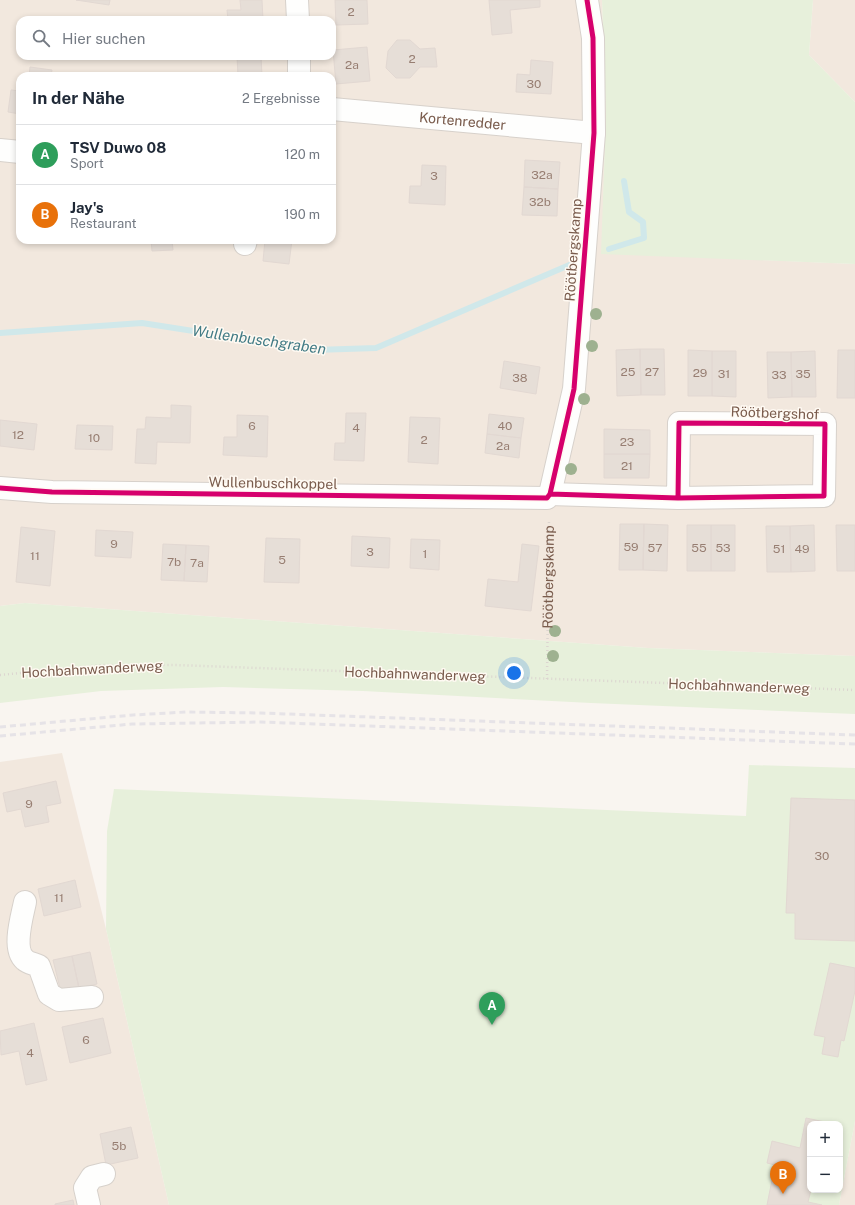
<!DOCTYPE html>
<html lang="de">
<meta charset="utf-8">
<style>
body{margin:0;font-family:"Public Sans",sans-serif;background:#f2f2f3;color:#1f2937}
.controls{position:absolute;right:12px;bottom:12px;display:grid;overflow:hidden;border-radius:8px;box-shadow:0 2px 6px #0003}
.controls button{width:36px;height:36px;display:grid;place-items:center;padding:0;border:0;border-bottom:1px solid #e0e1e3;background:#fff;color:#1f2937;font:20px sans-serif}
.you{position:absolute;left:514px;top:673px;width:14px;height:14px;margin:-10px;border:3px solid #fff;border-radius:50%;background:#1a73e8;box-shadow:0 0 0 6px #1a73e833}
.badge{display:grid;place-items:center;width:26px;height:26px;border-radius:50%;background:#0f766e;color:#fff;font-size:13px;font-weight:700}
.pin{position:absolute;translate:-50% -33px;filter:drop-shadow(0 1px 2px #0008)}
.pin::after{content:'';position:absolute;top:21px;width:14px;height:12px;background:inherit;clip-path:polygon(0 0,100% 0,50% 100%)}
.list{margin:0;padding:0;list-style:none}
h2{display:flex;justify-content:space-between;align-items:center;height:52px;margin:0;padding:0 16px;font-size:17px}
h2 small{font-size:13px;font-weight:400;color:#747a83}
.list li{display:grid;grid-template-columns:26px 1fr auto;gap:12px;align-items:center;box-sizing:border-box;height:60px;padding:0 16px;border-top:1px solid #e0e1e3}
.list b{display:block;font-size:15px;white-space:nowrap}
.list p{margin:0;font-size:13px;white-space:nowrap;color:#747a83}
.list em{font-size:13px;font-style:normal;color:#747a83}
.icon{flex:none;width:22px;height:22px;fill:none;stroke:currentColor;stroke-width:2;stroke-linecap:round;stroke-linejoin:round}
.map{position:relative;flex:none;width:855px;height:1205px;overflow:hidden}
.search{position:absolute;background:#fff;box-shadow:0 2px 6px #0003;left:16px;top:16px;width:320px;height:44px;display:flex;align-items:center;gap:10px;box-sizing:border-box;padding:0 14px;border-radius:12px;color:#747a83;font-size:15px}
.panel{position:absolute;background:#fff;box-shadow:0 2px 6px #0003;left:16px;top:72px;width:320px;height:172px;border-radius:12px}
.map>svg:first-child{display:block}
.residential{fill:#f2e8de;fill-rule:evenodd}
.green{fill:#e7f0db;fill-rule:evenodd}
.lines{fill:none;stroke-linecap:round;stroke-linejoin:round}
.stream{stroke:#d0e8ea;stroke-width:6}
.building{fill:#e6ded7;stroke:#e2d8d2}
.minor-casing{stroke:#d7d1cb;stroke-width:24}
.path{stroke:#dcd5d0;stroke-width:2.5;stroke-dasharray:1 3;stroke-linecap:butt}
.minor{stroke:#fefefd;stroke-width:22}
.rail{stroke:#e6e3e7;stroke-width:3;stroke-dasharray:6 4;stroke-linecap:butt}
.cycleway-casing{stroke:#fffaf3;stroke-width:8}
.cycleway{stroke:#d6006c;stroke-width:5}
.tree{fill:#9eb190}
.labels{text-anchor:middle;stroke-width:3;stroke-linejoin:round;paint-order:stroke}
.number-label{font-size:12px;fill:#977e72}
.street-label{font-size:14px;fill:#7a5c4d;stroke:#fffaf3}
.water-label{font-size:15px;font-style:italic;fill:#437c86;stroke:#fffaf3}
</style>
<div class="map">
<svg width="855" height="1205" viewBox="0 0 855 1205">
<rect width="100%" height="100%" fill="#f9f5f0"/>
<!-- residential -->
<path class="residential" d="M0,0H602L606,114L602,253L855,264V656L648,648L25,603L0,606ZM20,20H332V56H20ZM20,76H332V240H20Z
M813,0H855V102L809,55Z
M62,753L106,929L169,1205H0V762Z
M855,1121V1205H839Z"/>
<!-- green -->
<path class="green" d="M602,0H813L809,55L855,102V264L601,254L606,114Z
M25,603L648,648L855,656V714L591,703L363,691L223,687L101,691L0,703V606Z
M749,765L855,768V1121L839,1205H169L106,929L107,831L114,789L746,816ZM810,1124H840V1190H810Z"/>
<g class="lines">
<!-- stream -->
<path class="stream" d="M609,249L644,238L643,222L629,212L624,181
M0,333L142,323L315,350L376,348L574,263"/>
</g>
<!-- building -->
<path class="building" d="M76,0H110L109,5Z
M240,0H262L263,20H228L227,10H241Z
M335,0H367L368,24L336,25Z
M489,0H540V7L510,10L512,33L492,35Z
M397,40H410L420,49L435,48L437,67H420L410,78H396L386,68L388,51Z
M367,47L370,81L336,84L333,50Z
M237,56H261L262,76H238Z
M531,60L553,62L551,94L516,92L517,74L530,75Z
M30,67L52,70L51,76H29Z
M11,90L20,91V114L8,112Z
M525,160L560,162L558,189L524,187Z
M422,165L446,166L445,205L409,203L410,186H421Z
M524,187L558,189L557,216L522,215Z
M151,240H172L173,250L152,251Z
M265,240H292L289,264L263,261Z
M640,349L641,395L617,396L616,350Z
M640,349H664L665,395H641Z
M688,350L712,351V396H688Z
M838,350H855V398H837Z
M712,351H736V397L712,396Z
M815,351L816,397H792L791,352Z
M767,352H791L792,397L768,398Z
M504,361L540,367L536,394L500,388Z
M171,405L191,406L190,443L157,442L156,464L135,463L137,429H145L146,417L171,418Z
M346,413H366L364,461L334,460L335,443H345Z
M489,414L524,418L521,438L487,434Z
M237,415L268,416L267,457L223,455L224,437H237Z
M410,417L440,418L438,464L408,462Z
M0,420L37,424L34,450L0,446Z
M77,425L113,426L112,450L75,449Z
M604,429L650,430V454H604Z
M487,434L521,438L519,458L485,453Z
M604,454H650L649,478H604Z
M620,524H644L643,570H619Z
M644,524L668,525L667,571L643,570Z
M687,525H711V571H687Z
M711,525H735V571H711Z
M814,525L815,571L791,572L790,526Z
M836,525H855V571H837Z
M766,526H790L791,572H767Z
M21,527L55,531L50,586L16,582Z
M96,530L133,532L131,558L95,556Z
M352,536L390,538L389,568L351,566Z
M266,538L300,539L299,583L264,582Z
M411,539L440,540L439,570L410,568Z
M163,544L186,545L184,581L161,580Z
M522,544L539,546L531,611L485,606L488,579L518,582Z
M186,545L209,546L207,582L184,581Z
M56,781L61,803L46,806L49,822L25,827L21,809L7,812L3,793Z
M791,798L855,800V941L795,939V913H786Z
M75,880L81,907L44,916L38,889Z
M90,952L97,984L79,988L72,956Z
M72,956L79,988L61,992L53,960Z
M830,963L855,968V991L844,1041L841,1040L838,1057L822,1054L825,1037L814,1035Z
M103,1018L111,1053L70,1063L62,1027Z
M34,1023L47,1080L26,1085L19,1051L1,1055L0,1031Z
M806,1118L825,1122L824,1124H810L811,1190L808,1202L822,1205H767L775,1165L767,1163L772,1141L800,1148Z
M131,1127L138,1158L106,1165L100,1134Z
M73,1200L74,1205H55V1204Z"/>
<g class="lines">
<defs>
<g id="minor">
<path d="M297,0L298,20"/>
<path d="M299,56V76"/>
<path id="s2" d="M332,109L594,133"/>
<path d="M0,150L20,152"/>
<path d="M245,244L246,240"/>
<path d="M0,488L52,492L547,498L550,494L574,389L594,133L593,38L587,0"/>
<path d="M550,494L678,498L824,496L825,424L679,423L678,498"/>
<path d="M25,902C22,917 12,949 25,960C28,963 35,964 39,966L49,994L59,1000L92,997"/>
<path d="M89,1205L85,1188L92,1177L104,1174"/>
</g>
</defs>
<!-- minor casing -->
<use href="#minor" class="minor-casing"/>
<!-- path -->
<g class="path">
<path d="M0,675L102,665H176L855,690"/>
<path id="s1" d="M547,679L549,519"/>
</g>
<!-- minor -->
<use href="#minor" class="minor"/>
<!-- rail -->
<path class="rail" d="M0,727L133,715L186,712L261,713L855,735
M0,736L132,724L261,722L855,744"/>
<defs>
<path id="cycleway" d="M0,488L52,492L547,498L550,494L574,389L594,133L593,38L587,0
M550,494L678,498L824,496L825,424L679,423L678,498"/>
</defs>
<!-- cycleway casing -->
<use href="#cycleway" class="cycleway-casing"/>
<!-- cycleway -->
<use href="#cycleway" class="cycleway"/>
</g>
<!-- trees -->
<g class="tree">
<circle cx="596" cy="314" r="6"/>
<circle cx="592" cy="346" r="6"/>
<circle cx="584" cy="399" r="6"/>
<circle cx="571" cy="469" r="6"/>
<circle cx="555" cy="631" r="6"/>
<circle cx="553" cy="656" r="6"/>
</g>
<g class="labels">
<!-- number labels -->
<g class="number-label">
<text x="351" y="16">2</text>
<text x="412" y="63">2</text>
<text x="352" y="69">2a</text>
<text x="534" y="88">30</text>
<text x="542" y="179">32a</text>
<text x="434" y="180">3</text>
<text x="540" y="206">32b</text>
<text x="628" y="376">25</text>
<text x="652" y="376">27</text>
<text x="700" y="377">29</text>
<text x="724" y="378">31</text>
<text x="803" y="378">35</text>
<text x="779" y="379">33</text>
<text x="520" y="382">38</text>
<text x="252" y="430">6</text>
<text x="505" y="430">40</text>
<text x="356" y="432">4</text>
<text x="18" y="439">12</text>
<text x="94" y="442">10</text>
<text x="424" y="444">2</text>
<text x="627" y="446">23</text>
<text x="503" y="450">2a</text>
<text x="627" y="470">21</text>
<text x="114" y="548">9</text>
<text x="631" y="551">59</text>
<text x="655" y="552">57</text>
<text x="699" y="552">55</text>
<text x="723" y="552">53</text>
<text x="779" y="553">51</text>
<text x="802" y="553">49</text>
<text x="370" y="556">3</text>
<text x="425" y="558">1</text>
<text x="35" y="560">11</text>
<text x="282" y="564">5</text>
<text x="174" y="566">7b</text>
<text x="197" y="567">7a</text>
<text x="29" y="808">9</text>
<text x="822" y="860">30</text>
<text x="59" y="902">11</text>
<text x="86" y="1044">6</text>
<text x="30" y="1057">4</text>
<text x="119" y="1150">5b</text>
</g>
<!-- street labels -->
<g class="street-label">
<text dy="5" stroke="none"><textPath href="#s2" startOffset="131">Kortenredder</textPath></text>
<text transform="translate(573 250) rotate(-86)" y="5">Röötbergskamp</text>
<text transform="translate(775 413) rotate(2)" y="5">Röötbergshof</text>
<text transform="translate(273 483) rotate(1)" y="5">Wullenbuschkoppel</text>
<text dy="5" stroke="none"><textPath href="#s1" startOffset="102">Röötbergskamp</textPath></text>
<text transform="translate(92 669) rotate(-3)" y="5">Hochbahnwanderweg</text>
<text transform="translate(415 674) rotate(2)" y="5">Hochbahnwanderweg</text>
<text transform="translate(739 686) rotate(2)" y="5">Hochbahnwanderweg</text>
</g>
<!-- water labels -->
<g class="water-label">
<text transform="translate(259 340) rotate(8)" y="5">Wullenbuschgraben</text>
</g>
</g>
</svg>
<div class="controls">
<button>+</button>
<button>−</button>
</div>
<div class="you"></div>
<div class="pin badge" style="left:492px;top:1025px;background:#2e9e5b">A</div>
<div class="pin badge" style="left:783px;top:1194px;background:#e8710a">B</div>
<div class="search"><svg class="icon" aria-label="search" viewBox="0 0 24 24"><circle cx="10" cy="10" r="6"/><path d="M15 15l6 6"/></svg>Hier suchen</div>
<section class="panel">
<h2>In der Nähe<small>2 Ergebnisse</small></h2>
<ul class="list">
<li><span class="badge" style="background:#2e9e5b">A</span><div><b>TSV Duwo 08</b><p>Sport</p></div><em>120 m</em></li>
<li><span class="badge" style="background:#e8710a">B</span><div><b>Jay's</b><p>Restaurant</p></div><em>190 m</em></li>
</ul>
</section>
</div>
